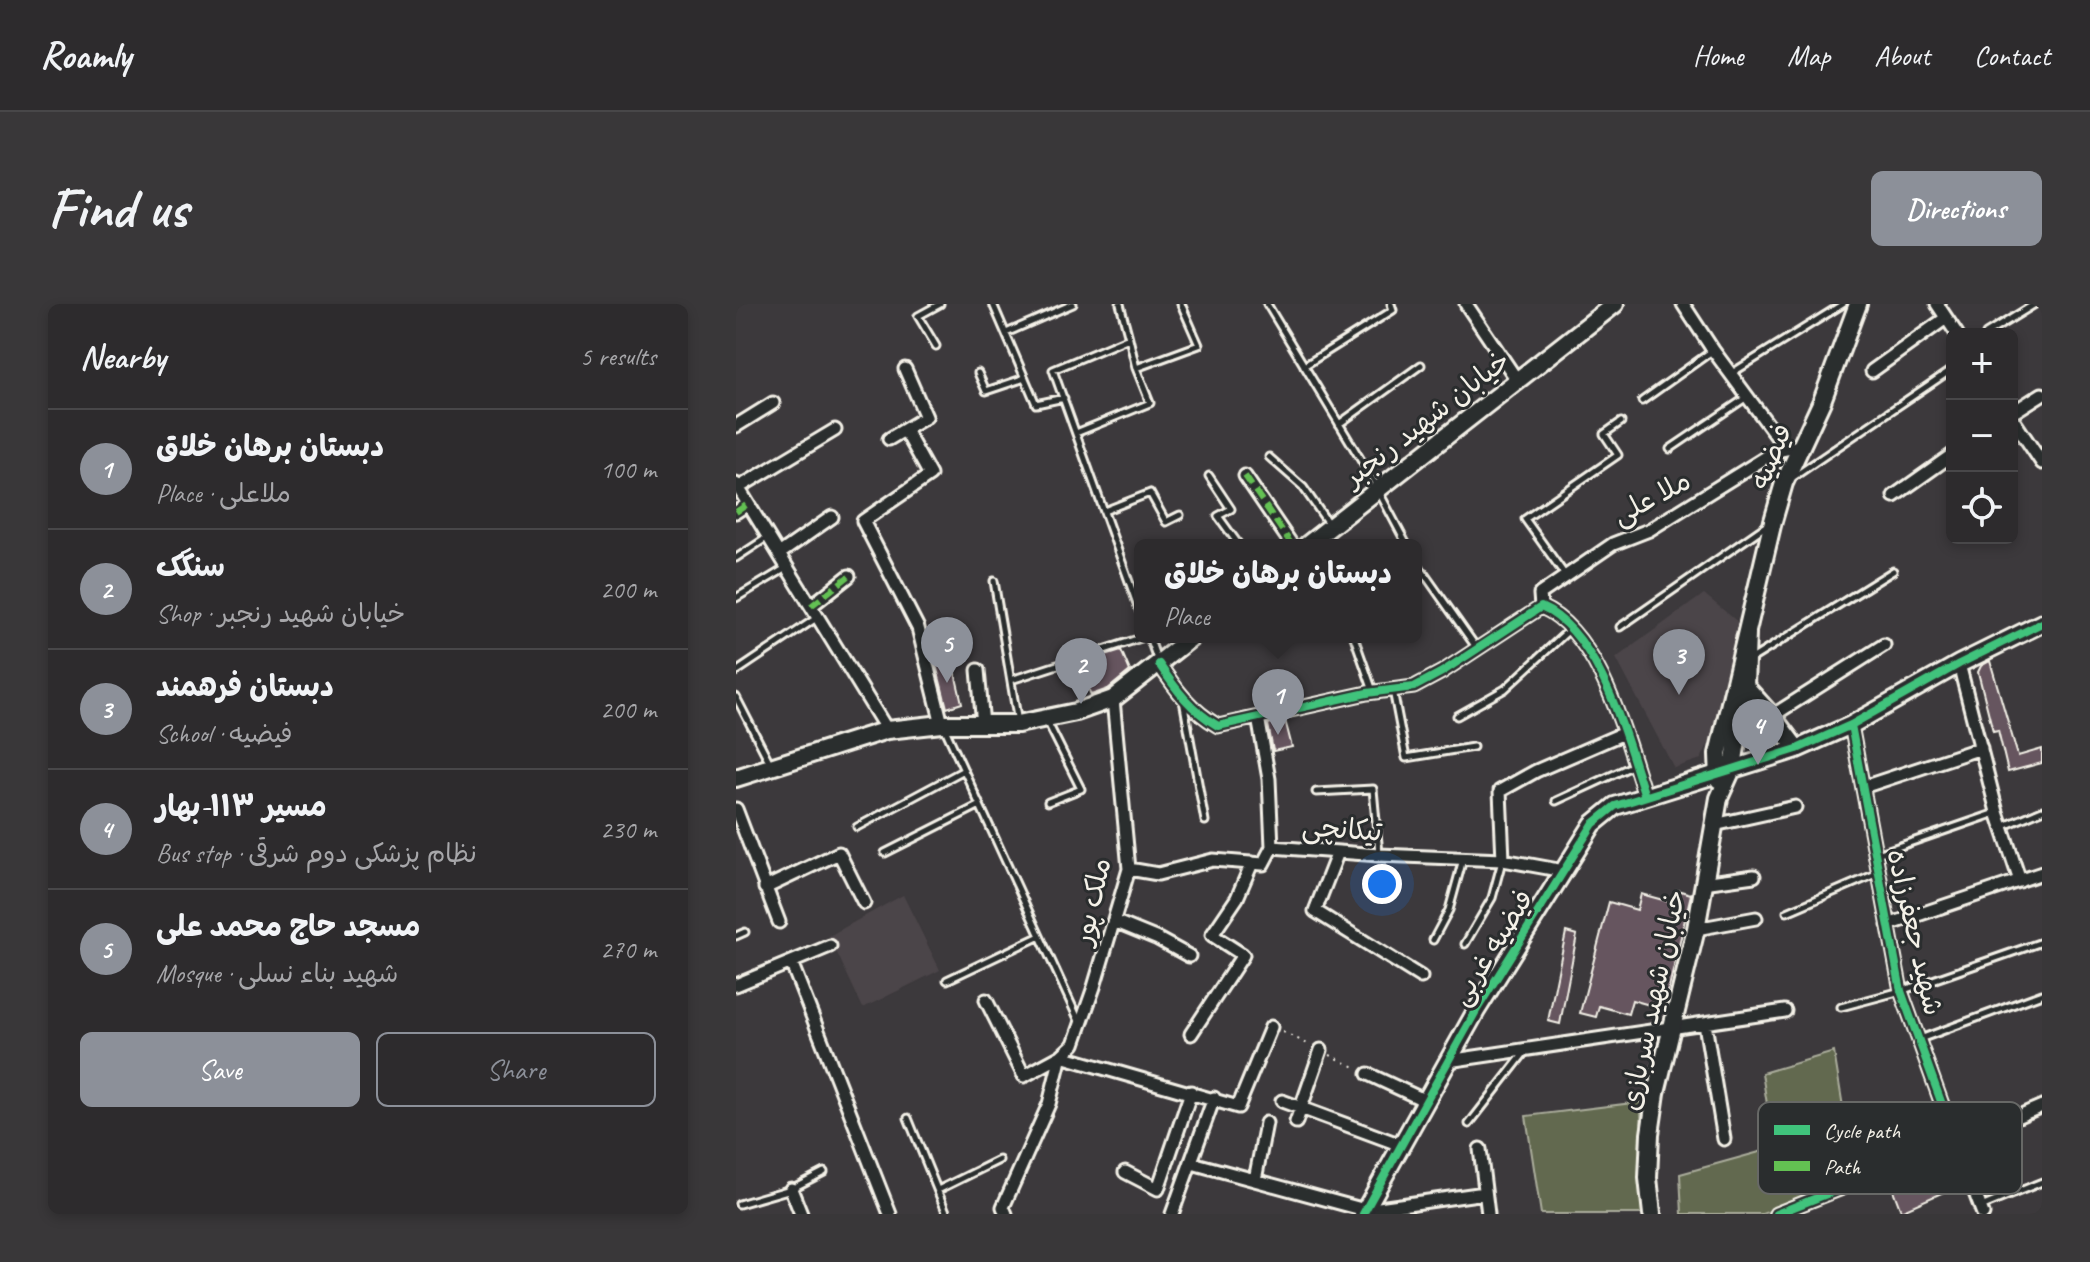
<!DOCTYPE html>
<meta charset="utf-8">
<style>
body{margin:0;font-family:Caveat,"Playpen Sans Arabic",sans-serif;background:#393739;color:#f1f3f6}
.controls{position:absolute;right:24px;top:24px;display:grid;overflow:hidden;border-radius:12px;box-shadow:0 4px 12px #0003}
.controls button{width:72px;height:72px;display:grid;place-items:center;padding:0;border:0;border-bottom:2px solid #484749;background:#2d2b2d;color:#f1f3f6;font:40px sans-serif}
.you{position:absolute;left:646px;top:580px;width:28px;height:28px;margin:-20px;border:6px solid #fff;border-radius:50%;background:#1a73e8;box-shadow:0 0 0 12px #1a73e833}
.badge{display:grid;place-items:center;width:52px;height:52px;border-radius:50%;background:#8c9099;color:#fff;font-size:26px;font-weight:700}
.pin{position:absolute;translate:-50% -66px;filter:drop-shadow(0 2px 4px #0008)}
.pin::after{content:'';position:absolute;top:42px;width:28px;height:24px;background:inherit;clip-path:polygon(0 0,100% 0,50% 100%)}
.popup{position:absolute;left:398px;top:235px;width:288px;height:104px;box-sizing:border-box;display:grid;place-content:center;border-radius:12px;background:#2d2b2d;filter:drop-shadow(0 2px 6px #0005);font-size:26px;white-space:nowrap;color:#a7a7aa}
.popup b{font-size:30px;color:#f1f3f6}
.popup::after{content:'';position:absolute;left:50%;top:100%;margin-left:-16px;border:16px solid transparent;border-top-color:#2d2b2d}
.list{margin:0;padding:0;list-style:none}
h2{display:flex;justify-content:space-between;align-items:center;height:104px;margin:0;padding:0 32px;font-size:34px}
h2 small{font-size:26px;font-weight:400;color:#a7a7aa}
.list li{display:grid;grid-template-columns:52px 1fr auto;gap:24px;align-items:center;box-sizing:border-box;height:120px;padding:0 32px;border-top:2px solid #484749}
.list b{display:block;font-size:30px;white-space:nowrap}
.list p{margin:0;font-size:26px;white-space:nowrap;color:#a7a7aa}
.list em{font-size:26px;font-style:normal;color:#a7a7aa}
.actions{display:flex;gap:16px;padding:24px 32px}
.actions a{flex:1;padding:18px 0;border:2px solid #8c9099;border-radius:12px;text-align:center;font-size:28px;color:#8c9099}
.actions .main{background:#8c9099;color:#fff}
.icon{flex:none;width:44px;height:44px;fill:none;stroke:currentColor;stroke-width:2;stroke-linecap:round;stroke-linejoin:round}
.map{position:relative;flex:none;width:1306px;height:910px;overflow:hidden;border-radius:12px}
header{display:flex;align-items:center;gap:48px;box-sizing:border-box;height:112px;padding:0 40px;background:#2d2b2d;border-bottom:2px solid #484749}
header strong{font-size:38px}
nav{display:flex;gap:44px;margin-inline-start:auto;font-size:28px}
.intro{display:flex;align-items:center;justify-content:space-between;box-sizing:border-box;height:192px;padding:0 48px}
h1{margin:0;font-size:56px}
.button{padding:20px 36px;border-radius:12px;background:#8c9099;color:#fff;font-size:28px;font-weight:700}
main{display:flex;gap:48px;padding:0 48px}
aside{flex:1;background:#2d2b2d;border-radius:12px;box-shadow:0 4px 12px #0003}
.map>svg:first-child{display:block}
.built{fill:#4c4549}
.green{fill:#62694f;stroke:#abad9c;stroke-width:2}
.building{fill:#66555e;stroke:#f4f1e8;stroke-width:2}
.lines{fill:none;stroke-linecap:round;stroke-linejoin:round}
.lane-casing{stroke:#f4f1e8;stroke-width:11}
.street-casing{stroke:#f4f1e8;stroke-width:17}
.secondary-casing{stroke:#f4f1e8;stroke-width:22}
.path{stroke:#f4f1e8;stroke-width:2;stroke-dasharray:2 6;stroke-linecap:butt}
.lane{stroke:#2a2d2e;stroke-width:5}
.street{stroke:#2a2d2e;stroke-width:11}
.secondary{stroke:#2a2d2e;stroke-width:16}
.quiet{stroke:#63c152;stroke-width:6;stroke-dasharray:12 6;stroke-linecap:butt}
.cycleway-casing{stroke:#2a2d2e;stroke-width:13}
.cycleway{stroke:#40c37c;stroke-width:8}
.labels{text-anchor:middle;stroke-width:6;stroke-linejoin:round;paint-order:stroke}
.street-label{font-size:28px;fill:#f4f1e8;stroke:#2a2d2e}
.key{fill:#2a2d2e;stroke:#676866;stroke-width:2}
.key-label{font-size:22px;fill:#f4f1e8}
</style>
<header>
<strong>Roamly</strong>
<nav><a>Home</a><a>Map</a><a>About</a><a>Contact</a></nav>
</header>
<div class="intro"><h1>Find us</h1><a class="button">Directions</a></div>
<main>
<aside>
<h2>Nearby<small>5 results</small></h2>
<ul class="list">
<li><span class="badge">1</span><div><b>دبستان برهان خلاق</b><p>Place · ملاعلی</p></div><em>100 m</em></li>
<li><span class="badge">2</span><div><b>سنگک</b><p>Shop · خیابان شهید رنجبر</p></div><em>200 m</em></li>
<li><span class="badge">3</span><div><b>دبستان فرهمند</b><p>School · فیضیه</p></div><em>200 m</em></li>
<li><span class="badge">4</span><div><b>مسیر ۱۱۳-بهار</b><p>Bus stop · نظام پزشکی دوم شرقی</p></div><em>230 m</em></li>
<li><span class="badge">5</span><div><b>مسجد حاج محمد علی</b><p>Mosque · شهید بناء نسلی</p></div><em>270 m</em></li>
</ul>
<div class="actions"><a class="main">Save</a><a>Share</a></div>
</aside>
<div class="map">
<svg width="1306" height="910" viewBox="0 0 1306 910">
<rect width="100%" height="100%" fill="#3c393c"/>
<filter id="ink" filterUnits="userSpaceOnUse"><feTurbulence type="fractalNoise" baseFrequency=".0125" numOctaves="2"/><feDisplacementMap in="SourceGraphic" scale="16" xChannelSelector="R" yChannelSelector="G"/><feConvolveMatrix kernelMatrix="1 2 1 2 8 2 1 2 1" color-interpolation-filters="sRGB"/></filter>
<g filter="url(#ink)">
<!-- built -->
<path class="built" d="M968,290L1003,319L978,428L965,455L938,464L880,354Z
M167,591L204,666L127,704L93,632Z"/>
<!-- green -->
<path class="green" d="M1098,748L1119,876L1026,910H946L944,870L1038,844L1026,769Z
M905,798L907,910H805L790,812Z"/>
<!-- building -->
<path class="building" d="M385,346L394,367L372,385L355,391L341,360Z
M215,352L226,399L211,404L199,357Z
M1254,357L1282,452L1306,445V459L1272,468L1262,426L1257,427L1242,368L1245,362Z
M549,416L556,443L537,447L532,420Z
M941,586L955,590L928,705L896,696L892,710L863,702L860,713L844,709L873,598L901,606L905,590L938,599Z
M830,628L841,631L824,720L812,717Z
M1209,855L1218,858L1226,880L1165,907L1154,878Z"/>
<g class="lines">
<defs>
<path id="lane" d="M257,0L300,100L328,94
M384,0L393,34L317,66L404,308
M531,0L640,181
M270,29L337,0
M1250,30L1299,0
M200,42L182,12L204,0
M568,62L657,6L655,0
M400,64L463,41L445,0
M242,69L250,87L289,74
M996,69L1107,0
M906,97L976,47
M603,120L685,61
M340,129L414,99L400,64L393,34
M934,145L1011,93
M533,153L567,183L594,222
M473,172L495,205L482,212L503,241
M1056,174L1215,66
M644,190L671,241
M368,207L414,189L430,218L444,211
M0,254L32,233
M680,258L740,343
M829,271L789,215L882,151L868,130L885,118
M258,277L282,419
M0,294L50,264
M884,323L1031,221
M413,333L421,355
M618,333L637,387
M1014,356L1157,267
M0,368L82,313
M275,376L405,334
M657,386L670,454L737,443
M0,393L35,461
M447,396L469,517
M721,412L769,385L834,325
M311,417L345,485L312,498
M209,425L343,717
M580,488L637,485L643,550
M820,497L898,461
M121,523L228,466
M1266,523L1306,506
M149,549L244,501
M1141,550L1260,509
M1051,608L1142,569
M0,632L9,628
M697,636L713,606L727,555
M729,640L756,594L766,557
M211,676L304,632
M1105,703L1165,687L1306,638
M1184,735L1306,690
M172,814L211,910
M733,820L789,748
M202,886L263,856
M3,900L55,885L88,868
M1245,903L1306,878"/>
<path id="street" d="M730,0L781,76
M947,0L977,46L1050,145
M1201,0L1221,30
M1136,67L1210,14
M1276,109L1306,90
M1276,114L1306,159
M0,122L37,99
M169,126L194,171L127,217L182,324L206,420
M153,135L190,113L169,65
M509,172L556,241
M0,180L151,426
M2,184L99,126
M1158,192L1216,151
M0,208L12,200
M43,250L96,213
M75,302L113,272
M805,303L804,290L877,240L913,226L1040,147L1064,142
M423,360C440,386 455,406 482,422L631,389L678,383L706,368L805,303C864,328 890,435 909,492
M1223,360L1261,508L1284,577
M242,366L247,421
M1036,412L1148,341
M1127,483L1245,444
M0,505L43,618
M978,521L1059,503
M536,543L643,551L767,556L828,567
M602,548L579,607L685,673
M767,556L764,487L800,467L888,429
M393,565L422,570L477,556L527,560L536,543L533,475L522,413
M967,579L1018,572
M29,584L103,549L128,599
M378,617L422,635L453,652
M1152,621L1306,569
M960,625L1020,614
M55,658L154,910
M0,681L94,642
M250,696L288,772L325,752L338,740L358,683L393,565L377,395
M969,720L988,835
M455,730L507,651L476,631L501,594L516,559
M325,752L502,803L535,723
M712,757L1049,707
M632,770L690,797
M546,797L665,841
M560,818L585,746
M744,845L752,910
M456,859L629,906L749,889
M389,868L422,885L455,788
M519,876L530,819
M55,885L65,910
M270,910L267,903L313,800L325,752
M436,910L478,794
M1040,910L1220,839L1165,687L1115,421
M1247,910L1220,839L1306,802"/>
<path id="secondary" d="M571,241L879,0
M1009,382L1036,412L1061,445
M0,474L151,426L206,420H282L340,408L377,395L456,333
M983,476L982,450L1037,217L1048,179L1086,97L1122,0
M627,910L740,707L857,520L879,502L1061,445L1115,421L1223,360L1306,319
M916,910L912,874L914,830L920,789L960,625L983,494L997,463L1009,382L1011,329"/>
</defs>
<!-- lane casing -->
<use href="#lane" class="lane-casing"/>
<!-- street casing -->
<use href="#street" class="street-casing"/>
<!-- secondary casing -->
<use href="#secondary" class="secondary-casing"/>
<!-- path -->
<path class="path" d="M547,728L574,741
M594,751L621,764"/>
<!-- lane -->
<use href="#lane" class="lane"/>
<!-- street -->
<use href="#street" class="street"/>
<!-- secondary -->
<use href="#secondary" class="secondary"/>
<!-- quiet -->
<path class="quiet" d="M509,172L556,241
M0,208L12,200
M75,302L113,272"/>
<defs>
<path id="cycleway" d="M423,360C440,386 455,406 482,422L631,389L678,383L706,368L805,303C864,328 890,435 909,492
M627,910L740,707L857,520L879,502L1061,445L1115,421L1223,360L1306,319
M1040,910L1220,839L1165,687L1115,421"/>
</defs>
<!-- cycleway casing -->
<use href="#cycleway" class="cycleway-casing"/>
<!-- cycleway -->
<use href="#cycleway" class="cycleway"/>
</g>
</g>
<g class="labels">
<!-- street labels -->
<g class="street-label">
<text transform="translate(690 114) rotate(-38)" y="10">خیابان شهید رنجبر</text>
<text transform="translate(1034 152) rotate(-68)" y="10">فیضیه</text>
<text transform="translate(915 193) rotate(-28)" y="10">ملا علی</text>
<text transform="translate(606 524) rotate(4)" y="10">تیکانچی</text>
<text transform="translate(355 597) rotate(-77)" y="10">ملک پور</text>
<text transform="translate(1180 628) rotate(77)" y="10">شهید جعفرزاده</text>
<text transform="translate(755 643) rotate(-58)" y="10">فیضیه غربی</text>
<text transform="translate(916 696) rotate(-78)" y="10">خیابان شهید سربازی</text>
</g>
</g>
<!-- legend -->
<rect x="1022" y="798" width="264" height="92" rx="12" class="key"/>
<rect x="1038" y="821" width="36" height="10" fill="#40c37c"/>
<rect x="1038" y="857" width="36" height="10" fill="#63c152"/>
<g class="key-label">
<text x="1088" y="834">Cycle path</text>
<text x="1088" y="870">Path</text>
</g>
</svg>
<div class="controls">
<button>+</button>
<button>−</button>
<button><svg class="icon" aria-label="locate" viewBox="0 0 24 24"><circle cx="12" cy="12" r="6"/><path d="M12 2v4M12 18v4M2 12h4M18 12h4"/></svg></button>
</div>
<div class="you"></div>
<div class="pin badge" style="left:542px;top:431px">1</div>
<div class="popup"><b>دبستان برهان خلاق</b>Place</div>
<div class="pin badge" style="left:345px;top:400px">2</div>
<div class="pin badge" style="left:943px;top:391px">3</div>
<div class="pin badge" style="left:1022px;top:461px">4</div>
<div class="pin badge" style="left:211px;top:379px">5</div>
</div>
</main>
